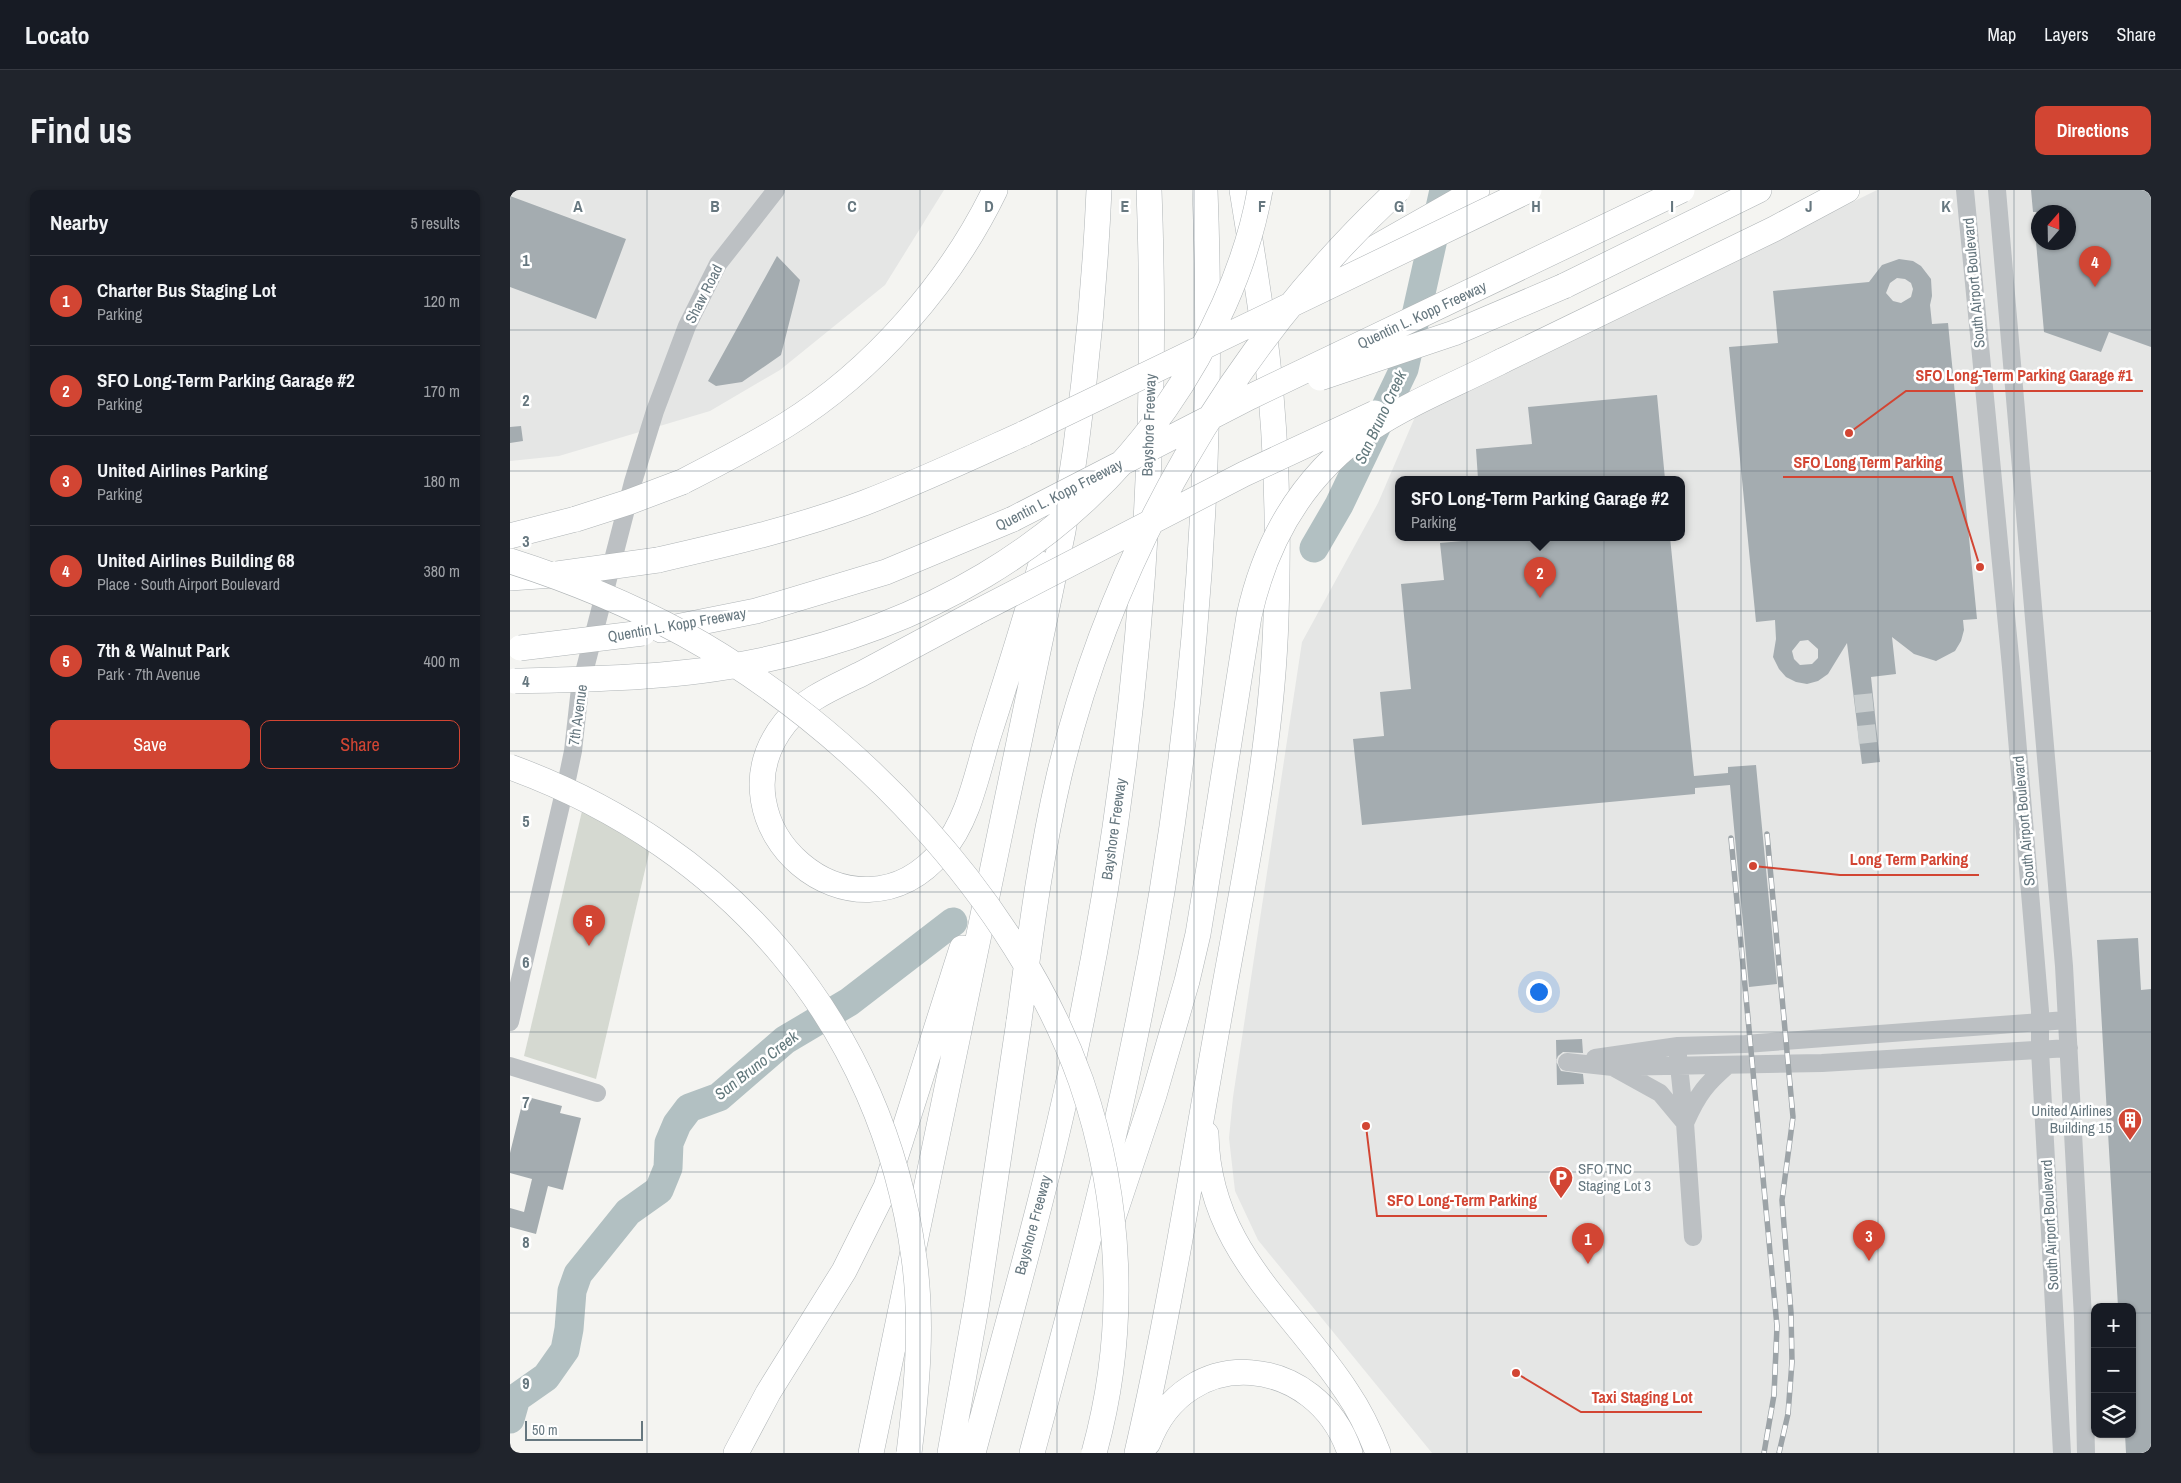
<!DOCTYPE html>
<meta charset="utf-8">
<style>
body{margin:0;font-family:"Archivo Narrow",sans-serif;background:#20242c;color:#f1f3f6}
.controls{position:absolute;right:15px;bottom:15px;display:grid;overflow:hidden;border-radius:10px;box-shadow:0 1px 4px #0004}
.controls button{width:45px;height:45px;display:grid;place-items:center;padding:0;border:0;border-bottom:1px solid #363941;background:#171b24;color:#f1f3f6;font:25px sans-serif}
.compass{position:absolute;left:1521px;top:15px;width:45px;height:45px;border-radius:50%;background:#171b24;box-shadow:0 1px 4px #0004;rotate:20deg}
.scale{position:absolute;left:15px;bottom:12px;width:118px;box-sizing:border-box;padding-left:5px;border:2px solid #66777f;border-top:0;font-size:14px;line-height:18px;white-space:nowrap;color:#66777f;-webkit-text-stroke:4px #fff;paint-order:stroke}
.you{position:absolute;left:1028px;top:801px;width:18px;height:18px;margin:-12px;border:4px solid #fff;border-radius:50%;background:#1a73e8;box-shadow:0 0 0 8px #1a73e833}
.badge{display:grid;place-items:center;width:32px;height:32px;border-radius:50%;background:#d24533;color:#fff;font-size:16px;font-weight:700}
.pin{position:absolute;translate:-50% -41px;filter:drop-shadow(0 1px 2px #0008)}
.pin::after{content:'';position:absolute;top:26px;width:18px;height:15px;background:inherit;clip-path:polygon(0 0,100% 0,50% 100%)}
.popup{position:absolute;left:885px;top:286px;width:290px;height:65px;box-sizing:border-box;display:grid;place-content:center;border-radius:10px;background:#171b24;filter:drop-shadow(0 1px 4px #0005);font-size:16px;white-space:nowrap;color:#9ea1a6}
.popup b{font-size:19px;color:#f1f3f6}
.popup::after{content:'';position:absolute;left:50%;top:100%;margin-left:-10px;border:10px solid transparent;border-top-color:#171b24}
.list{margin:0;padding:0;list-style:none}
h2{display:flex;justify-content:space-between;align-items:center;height:65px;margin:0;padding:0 20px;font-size:21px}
h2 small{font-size:16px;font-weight:400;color:#9ea1a6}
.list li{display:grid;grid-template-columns:32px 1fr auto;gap:15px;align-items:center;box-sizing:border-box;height:90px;padding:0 20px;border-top:1px solid #363941}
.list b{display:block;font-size:19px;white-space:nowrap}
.list p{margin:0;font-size:16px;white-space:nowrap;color:#9ea1a6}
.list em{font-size:16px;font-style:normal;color:#9ea1a6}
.actions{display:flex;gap:10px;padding:15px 20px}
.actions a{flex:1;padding:11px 0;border:1px solid #d24533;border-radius:10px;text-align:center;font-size:18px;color:#d24533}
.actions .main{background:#d24533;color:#fff}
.icon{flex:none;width:28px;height:28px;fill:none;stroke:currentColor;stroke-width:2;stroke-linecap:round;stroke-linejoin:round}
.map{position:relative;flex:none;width:1641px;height:1263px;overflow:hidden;border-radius:10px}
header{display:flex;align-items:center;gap:30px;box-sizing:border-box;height:70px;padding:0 25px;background:#171b24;border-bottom:1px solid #363941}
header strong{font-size:24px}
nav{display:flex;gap:28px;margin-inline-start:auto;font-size:18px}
.intro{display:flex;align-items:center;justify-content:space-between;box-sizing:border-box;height:120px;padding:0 30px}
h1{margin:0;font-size:35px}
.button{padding:12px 22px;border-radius:10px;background:#d24533;color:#fff;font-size:18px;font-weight:700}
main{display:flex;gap:30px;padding:0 30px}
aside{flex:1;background:#171b24;border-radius:10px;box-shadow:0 1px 4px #0004}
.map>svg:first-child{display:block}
.built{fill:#e5e6e5;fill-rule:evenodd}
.green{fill:#d5d9d1}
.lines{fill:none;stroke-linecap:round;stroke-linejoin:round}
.river{stroke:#b2c0c2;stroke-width:29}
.building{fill:#a4acb0;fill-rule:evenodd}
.minor-tunnel{stroke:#c9cecf;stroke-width:18;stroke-dasharray:18 9;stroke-linecap:butt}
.highway-casing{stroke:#afb4b6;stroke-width:26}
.minor{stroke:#bcc0c3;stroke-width:18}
.highway{stroke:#fff;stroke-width:25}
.rail-casing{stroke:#9ca3a7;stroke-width:5.5}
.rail{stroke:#fff;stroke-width:4;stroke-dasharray:11;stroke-linecap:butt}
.highway-bridge-casing{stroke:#afb4b6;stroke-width:26;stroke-linecap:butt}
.highway-bridge{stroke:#fff;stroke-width:25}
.grid{fill:none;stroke:#66777f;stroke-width:1;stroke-opacity:0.55}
.labels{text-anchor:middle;stroke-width:5;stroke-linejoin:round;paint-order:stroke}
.street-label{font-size:15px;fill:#66777f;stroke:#fff}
.poi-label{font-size:15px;fill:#66777f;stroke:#fff;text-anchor:end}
.water-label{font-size:16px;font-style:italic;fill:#62787c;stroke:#fff}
.grid-label{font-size:16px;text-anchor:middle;font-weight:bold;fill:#66777f;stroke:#fff;stroke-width:5;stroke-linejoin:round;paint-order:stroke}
.leader{fill:none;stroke:#d24533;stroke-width:2}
.callout-dot{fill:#d24533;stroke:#fff;stroke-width:2}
.callout-label{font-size:16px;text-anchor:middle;font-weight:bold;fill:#d24533;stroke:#fff;stroke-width:5;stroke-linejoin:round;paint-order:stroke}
</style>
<header>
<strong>Locato</strong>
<nav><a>Map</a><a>Layers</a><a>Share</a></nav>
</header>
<div class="intro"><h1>Find us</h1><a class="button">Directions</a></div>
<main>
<aside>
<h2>Nearby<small>5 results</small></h2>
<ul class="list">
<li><span class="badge">1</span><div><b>Charter Bus Staging Lot</b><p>Parking</p></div><em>120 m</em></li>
<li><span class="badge">2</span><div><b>SFO Long-Term Parking Garage #2</b><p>Parking</p></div><em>170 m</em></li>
<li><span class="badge">3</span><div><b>United Airlines Parking</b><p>Parking</p></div><em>180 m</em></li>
<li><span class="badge">4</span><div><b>United Airlines Building 68</b><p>Place · South Airport Boulevard</p></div><em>380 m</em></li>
<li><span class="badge">5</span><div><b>7th &amp; Walnut Park</b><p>Park · 7th Avenue</p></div><em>400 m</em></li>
</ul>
<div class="actions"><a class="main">Save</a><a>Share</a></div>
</aside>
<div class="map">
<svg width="1641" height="1263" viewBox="0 0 1641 1263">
<rect width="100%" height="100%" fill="#f4f4f1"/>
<!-- built -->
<path class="built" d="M0,0H434L375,95L270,180L200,221L49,266L0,271Z
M1367,0H1641V1263H922L748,1050L725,1001L719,948L723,907L792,452L868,313L905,227ZM1528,22H1558V52H1528ZM889,289H1171V347H889ZM1585,1117H1622V1244H1585Z"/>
<!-- green -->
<path class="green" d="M77,600L143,646L86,889L14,866Z"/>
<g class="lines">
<!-- river -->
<path class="river" d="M804,358L829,315L894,179L934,0
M0,1229L6,1208L36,1187L55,1160L59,1139L62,1101L68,1084L118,1022L149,1000L158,978L159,953L167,934L179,918L209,907L275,850L339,812L443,732"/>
</g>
<!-- building -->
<path class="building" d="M1521,0H1641V157L1599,142L1591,162L1534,142L1526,52H1558V22H1523Z
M0,6L116,49L86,129L0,97Z
M267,66L290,90L271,165L232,192L206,196L198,191Z
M1389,69L1403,71L1411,76L1421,89L1422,106L1420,115L1422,134L1438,133L1467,429L1453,430L1454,440L1451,451L1445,461L1426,471L1404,464L1382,447L1386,484L1361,487L1370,572L1352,574L1337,453L1318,484L1308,491L1297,494L1286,492L1276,487L1269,479L1263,467L1266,449L1265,430L1246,432L1219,157L1268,153L1263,101L1359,92L1372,75ZM1387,88L1395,89L1401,93L1403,99L1401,107L1391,113L1383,111L1376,103L1380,93ZM1298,450L1308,459V468L1302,474L1290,475L1284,469L1282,461L1290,451Z
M1147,205L1155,289H968L966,259L1022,254L1018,217Z
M11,236L13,251L0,253V237Z
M974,347H1160L1184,586L1218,583V577L1246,575L1267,794L1239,797L1220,595L1185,598V604L852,635L843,549L874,546L870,502L901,499L891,394L934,390L930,353L974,349Z
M1628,748L1631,800L1641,799V1263H1616L1615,1244H1622V1117H1608L1587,750Z
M1072,849L1073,863L1053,862L1048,866L1046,871L1051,881L1073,884L1074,894L1047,895L1046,850Z
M14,906L52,916L50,923L71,928L53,1000L38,996L26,1044L0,1037V1018L14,1022L22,989L0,983V963Z"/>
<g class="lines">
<!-- minor-tunnel -->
<path class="minor-tunnel" d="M1345,514L1364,512
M1348,545L1367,543"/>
<defs>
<path id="highway" d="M810,89L967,0
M1054,96L1249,0
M992,171L1264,39L1337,0
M172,292C207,274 242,256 276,235C363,181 440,93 485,0
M0,346L66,329
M148,370C218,354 287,338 354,313C409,292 462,267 515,243
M0,388L43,385
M465,423C428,443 390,463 353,483C327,496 294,509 275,533C195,634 344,766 432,661C459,630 467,583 479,544C497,488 515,431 531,374
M151,440L246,421L376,382L503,329
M696,944C698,1060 780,1115 837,1202C850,1221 860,1242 868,1263
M599,1040L644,905L677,791L688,744L705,641
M638,1253C676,1151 807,1164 840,1263
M226,1263L258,1203L334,1081L376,997L452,758
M361,1263L553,341C572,228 584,114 589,0
M440,1263L467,1112L509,831
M463,1263C499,1128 538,994 566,857C625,576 650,287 639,0
M522,1263C558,1128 595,994 623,857C682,576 706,287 695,0
M627,1263C660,1119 683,973 709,828C732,696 762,562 766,428C769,340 767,252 757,165C750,110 741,55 732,0"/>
</defs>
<!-- highway casing -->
<use href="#highway" class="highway-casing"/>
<!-- minor -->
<path class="minor" d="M1455,0L1501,477L1530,821V860L1552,1263
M1487,0L1554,776L1573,1128L1576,1263
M0,832L58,585L63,561L70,498L123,292L145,221L177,136L208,74L266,0
M1168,866L1175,933L1183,1047
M1085,868L1168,856L1235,854L1557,830
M1057,872L1103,877L1312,873L1559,858
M0,876L87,903
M1103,877L1150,903L1175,933
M1176,931C1188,904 1196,894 1218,875"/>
<!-- highway -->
<use href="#highway" class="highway"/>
<defs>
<path id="rail" d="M1257,644L1283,927L1272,1010L1281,1123L1282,1172L1278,1224L1269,1263
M1221,648L1267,1136L1264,1205L1254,1263"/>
</defs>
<!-- rail casing -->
<use href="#rail" class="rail-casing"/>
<!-- rail -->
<use href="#rail" class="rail"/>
<defs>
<path id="highway-bridge" d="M810,188L944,143L1054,96
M515,243L1019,0
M66,329L119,312L172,292
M503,329L740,207L1172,0
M0,371C60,390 118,414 174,444C342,537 506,708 571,891C612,1010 618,1141 584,1263
M47,384L148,370
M465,423L734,284L865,223
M10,458L133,443
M5,491C85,489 166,488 244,472C409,439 557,358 655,219C699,156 737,76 750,0
M0,577C220,657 372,834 404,1068C413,1133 407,1199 399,1263
M705,641L739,426C756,349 794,284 860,239C901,212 949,193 992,171
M509,831C520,749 530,667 549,586C602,363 721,156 888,0"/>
</defs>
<!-- highway-bridge casing -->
<use href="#highway-bridge" class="highway-bridge-casing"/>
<!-- highway-bridge -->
<use href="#highway-bridge" class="highway-bridge"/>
</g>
<!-- grid -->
<path class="grid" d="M137,0V1263M274,0V1263M410,0V1263M547,0V1263M684,0V1263M820,0V1263M957,0V1263M1094,0V1263M1231,0V1263M1368,0V1263M1504,0V1263M0,140H1641M0,281H1641M0,421H1641M0,561H1641M0,702H1641M0,842H1641M0,982H1641M0,1123H1585M1622,1123H1641"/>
<!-- icons -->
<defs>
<symbol id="building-pin" viewBox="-11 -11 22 30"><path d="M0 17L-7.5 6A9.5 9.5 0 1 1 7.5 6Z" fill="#d24533" stroke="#fff"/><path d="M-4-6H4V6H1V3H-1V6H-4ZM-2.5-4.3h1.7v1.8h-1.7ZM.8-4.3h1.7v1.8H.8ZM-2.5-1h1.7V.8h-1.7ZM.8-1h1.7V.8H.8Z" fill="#fff"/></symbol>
<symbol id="parking-pin" viewBox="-11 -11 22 30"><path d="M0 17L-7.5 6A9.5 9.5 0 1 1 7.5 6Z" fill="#d24533" stroke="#fff"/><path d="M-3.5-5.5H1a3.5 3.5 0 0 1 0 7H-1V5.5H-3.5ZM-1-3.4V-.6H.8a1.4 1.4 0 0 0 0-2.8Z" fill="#fff"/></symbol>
</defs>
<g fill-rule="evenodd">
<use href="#building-pin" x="1606" y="916" width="28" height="38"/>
<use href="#parking-pin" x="1037" y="974" width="28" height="38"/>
</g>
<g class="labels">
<!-- street labels -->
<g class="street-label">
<text transform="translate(1464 93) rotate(-95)" y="5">South Airport Boulevard</text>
<text transform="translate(194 104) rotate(-63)" y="5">Shaw Road</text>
<text transform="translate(912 125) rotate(-25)" y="5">Quentin L. Kopp Freeway</text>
<text transform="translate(639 235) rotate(-88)" y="5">Bayshore Freeway</text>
<text transform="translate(549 305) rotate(-27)" y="5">Quentin L. Kopp Freeway</text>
<text transform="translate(167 435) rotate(-10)" y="5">Quentin L. Kopp Freeway</text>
<text transform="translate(68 525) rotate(-82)" y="5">7th Avenue</text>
<text transform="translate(1514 631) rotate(-95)" y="5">South Airport Boulevard</text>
<text transform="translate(604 639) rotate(-82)" y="5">Bayshore Freeway</text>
<text transform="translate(523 1035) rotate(-75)" y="5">Bayshore Freeway</text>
<text transform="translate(1540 1035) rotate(-93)" y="5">South Airport Boulevard</text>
</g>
<!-- poi labels -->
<g class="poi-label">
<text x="1602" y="926">United Airlines<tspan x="1602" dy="17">Building 15</tspan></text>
<text x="1068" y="984" text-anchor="start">SFO TNC<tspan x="1068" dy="17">Staging Lot 3</tspan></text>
</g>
<!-- water labels -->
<g class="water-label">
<text transform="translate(870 227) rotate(-65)" y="6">San Bruno Creek</text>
<text transform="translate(246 875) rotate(-38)" y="6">San Bruno Creek</text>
</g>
</g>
<g class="grid-label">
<text x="68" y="22">A</text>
<text x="205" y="22">B</text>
<text x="342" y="22">C</text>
<text x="479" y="22">D</text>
<text x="615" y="22">E</text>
<text x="752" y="22">F</text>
<text x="889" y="22">G</text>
<text x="1026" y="22">H</text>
<text x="1162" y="22">I</text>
<text x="1299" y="22">J</text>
<text x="1436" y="22">K</text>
<text x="16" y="76">1</text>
<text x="16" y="216">2</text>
<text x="16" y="357">3</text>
<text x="16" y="497">4</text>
<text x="16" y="637">5</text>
<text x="16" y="778">6</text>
<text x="16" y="918">7</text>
<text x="16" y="1058">8</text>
<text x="16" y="1199">9</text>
</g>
<!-- callouts -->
<path class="leader" d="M1339 243L1396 201H1633M1470 377L1442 287H1273M1243 676L1330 685H1469M856 936L867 1026H1037M1006 1183L1071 1222H1192"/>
<g class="callout-dot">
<circle cx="1339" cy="243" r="5"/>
<circle cx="1470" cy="377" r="5"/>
<circle cx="1243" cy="676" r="5"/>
<circle cx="856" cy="936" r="5"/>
<circle cx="1006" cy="1183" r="5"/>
</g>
<g class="callout-label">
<text x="1514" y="191">SFO Long-Term Parking Garage #1</text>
<text x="1358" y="278">SFO Long Term Parking</text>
<text x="1399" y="675">Long Term Parking</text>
<text x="952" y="1016">SFO Long-Term Parking</text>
<text x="1132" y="1213">Taxi Staging Lot</text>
</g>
</svg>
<div class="controls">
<button>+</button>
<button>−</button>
<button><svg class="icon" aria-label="layers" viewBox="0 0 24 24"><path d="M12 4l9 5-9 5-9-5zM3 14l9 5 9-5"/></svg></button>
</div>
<svg class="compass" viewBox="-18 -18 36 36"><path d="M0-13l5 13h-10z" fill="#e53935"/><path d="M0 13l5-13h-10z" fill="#9ea1a6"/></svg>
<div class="scale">50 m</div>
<div class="you"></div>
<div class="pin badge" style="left:1078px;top:1074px">1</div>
<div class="pin badge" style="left:1030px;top:408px">2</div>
<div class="popup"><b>SFO Long-Term Parking Garage #2</b>Parking</div>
<div class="pin badge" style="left:1359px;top:1071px">3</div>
<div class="pin badge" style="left:1585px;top:97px">4</div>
<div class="pin badge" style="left:79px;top:756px">5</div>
</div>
</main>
